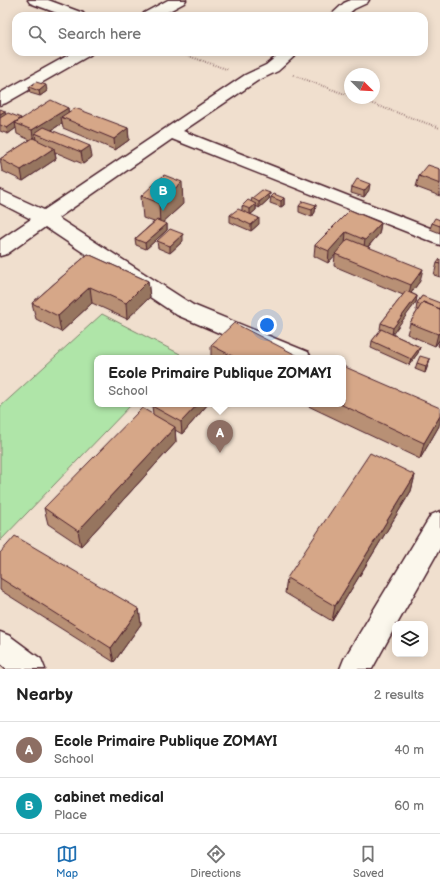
<!DOCTYPE html>
<style>
body{margin:0;font-family:"Balsamiq Sans",sans-serif;background:#f6f6f6;color:#222}
.controls{position:absolute;right:12px;bottom:12px;display:grid;overflow:hidden;border-radius:8px;box-shadow:0 2px 10px #0003}
.controls button{width:36px;height:36px;display:grid;place-items:center;padding:0;border:0;border-bottom:1px solid #e0e0e0;background:#fff;color:#222;font:20px sans-serif}
.compass{position:absolute;left:344px;top:68px;width:36px;height:36px;border-radius:50%;background:#fff;box-shadow:0 2px 10px #0003;rotate:114deg}
.you{position:absolute;left:267px;top:325px;width:14px;height:14px;margin:-10px;border:3px solid #fff;border-radius:50%;background:#1a73e8;box-shadow:0 0 0 6px #1a73e833}
.badge{display:grid;place-items:center;width:26px;height:26px;border-radius:50%;background:#1f6fb2;color:#fff;font-size:13px;font-weight:700}
.pin{position:absolute;translate:-50% -33px;filter:drop-shadow(0 1px 2px #0008)}
.pin::after{content:'';position:absolute;top:21px;width:14px;height:12px;background:inherit;clip-path:polygon(0 0,100% 0,50% 100%)}
.popup{position:absolute;left:94px;top:355px;width:252px;height:52px;box-sizing:border-box;display:grid;place-content:center;border-radius:8px;background:#fff;filter:drop-shadow(0 1px 3px #0005);font-size:13px;white-space:nowrap;color:#767676}
.popup b{font-size:15px;color:#222}
.popup::after{content:'';position:absolute;left:50%;top:100%;margin-left:-8px;border:8px solid transparent;border-top-color:#fff}
.list{margin:0;padding:0;list-style:none}
h2{display:flex;justify-content:space-between;align-items:center;height:52px;margin:0;padding:0 16px;font-size:17px}
h2 small{font-size:13px;font-weight:400;color:#767676}
.list li{display:grid;grid-template-columns:26px 1fr auto;gap:12px;align-items:center;box-sizing:border-box;height:56px;padding:0 16px;border-top:1px solid #e0e0e0}
.list b{display:block;font-size:15px;white-space:nowrap}
.list p{margin:0;font-size:13px;white-space:nowrap;color:#767676}
.list em{font-size:13px;font-style:normal;color:#767676}
.icon{flex:none;width:22px;height:22px;fill:none;stroke:currentColor;stroke-width:2;stroke-linecap:round;stroke-linejoin:round}
.map{position:relative;flex:none;width:440px;height:669px;overflow:hidden}
.search{position:absolute;background:#fff;box-shadow:0 2px 10px #0003;left:12px;right:12px;top:12px;height:44px;display:flex;align-items:center;gap:10px;box-sizing:border-box;padding:0 14px;border-radius:12px;color:#767676;font-size:15px}
.sheet{height:164px;background:#fff}
nav{display:flex;justify-content:space-around;align-items:center;box-sizing:border-box;height:56px;border-top:1px solid #e0e0e0;background:#fff;font-size:11px;color:#767676}
nav a{display:grid;justify-items:center;gap:2px}
nav .on{color:#1f6fb2}
.map>svg:first-child{display:block}
.green{fill:#afe5a8;stroke:#7c826a}
.lines{fill:none;stroke-linecap:round;stroke-linejoin:round}
.street-casing{stroke:#4a1f2b;stroke-width:3}
.path{stroke:#4a1f2b;stroke-width:2;stroke-dasharray:0.5 2;stroke-linecap:butt}
.street{fill:#fbf7ec;fill-rule:evenodd}
.wall{fill:#b89075;stroke:#4a1f2b}
.shaded-wall{fill:#96755f;stroke:#4a1f2b}
.building{fill:#d6a788;stroke:#4a1f2b}
</style>
<div class="map">
<svg width="440" height="669" viewBox="0 0 440 669">
<rect width="100%" height="100%" fill="#f0dfce"/>
<filter id="ink" filterUnits="userSpaceOnUse"><feTurbulence type="fractalNoise" baseFrequency=".025" numOctaves="2"/><feDisplacementMap in="SourceGraphic" scale="8" xChannelSelector="R" yChannelSelector="G"/><feConvolveMatrix kernelMatrix="1 2 1 2 8 2 1 2 1" color-interpolation-filters="sRGB"/></filter>
<g filter="url(#ink)">
<!-- green -->
<path class="green" d="M102,314L180,354L176,358H97V404H132L0,541V407Z"/>
<g class="lines">
<defs>
<path id="street" d="M28,0H48L83,13L85,16H65L30,3Z
M168,0H186L184,3L160,16H142L144,13Z
M351,0H369L367,3L354,9L346,16H330L344,3Z
M74,52H93L90,55L6,103L0,105V93Z
M282,52H299L278,71L257,81L183,131L440,232V245L172,139L58,218L193,305L308,352L311,358H278L177,315L45,227L7,254L0,256V240L31,219L0,203V190L44,210L245,75L266,65Z
M440,511V548L397,624H395V627L372,669H340L344,659L431,515Z
M0,632L10,636L41,659L45,669H6L0,664Z"/>
</defs>
<!-- street casing -->
<use href="#street" class="street-casing"/>
<!-- path -->
<path class="path" d="M177,52L229,70
M293,75L350,96
M356,98L440,128"/>
<!-- street -->
<use href="#street" class="street"/>
</g>
<!-- wall -->
<path class="wall" d="M29,87L47,91L40,96L30,93Z
M68,108V112L128,128L129,140L115,150L63,128L62,123L52,130L92,157L83,164L55,152L56,159L23,181L2,171L0,159L30,140L17,134L16,128L8,134L0,131V109L6,115L21,119Z
M440,169V196L416,187L419,176Z
M352,187L369,190L364,197L351,193Z
M270,193L269,199L259,208L256,206V210L251,214L259,224L251,231L230,222V215L242,210V206L251,202L252,198Z
M141,196L183,204L163,222L167,224V230L146,249L136,245L135,239L154,222L143,218Z
M271,197L284,198V205L281,207L270,203Z
M316,205L315,212L312,217L299,212V206Z
M350,210L381,223L379,234L368,247L420,281L411,293L417,296L416,302L392,334L420,347L418,353L409,365L371,348L372,341L381,330L380,329L381,323L403,295L334,266L335,255L328,263L314,256L315,245Z
M440,220V233L430,229L432,223Z
M157,241H183L170,253L158,248Z
M88,254L148,281L150,297L127,319L92,303L61,332L36,319L32,303Z
M437,263L440,264V277L434,275Z
M422,296L440,339L435,346L407,334L410,323L418,310H416L417,303Z
M440,339V347L438,346Z
M211,345L302,358H213L211,357Z
M430,359L428,365L425,373L415,369L417,363Z
M208,404L182,434L175,430L176,442L81,546L48,524L44,508L153,414L152,406Z
M304,404H343L439,426L420,459Z
M415,475L411,491L332,621L285,593L287,578Z
M0,553L139,609L141,624L114,662L0,590Z"/>
<!-- shaded-wall -->
<path class="shaded-wall" d="M46,85L47,91L40,96L39,91Z
M68,108L69,119L61,117L62,123L43,136L35,133L36,140L34,142L32,130Z
M5,111L6,117L0,120V114Z
M21,118L22,124L15,123L16,128L8,134L7,128Z
M128,128L129,140L115,150L114,139Z
M90,146L92,157L83,164L81,152Z
M54,148L56,159L23,181L21,170Z
M182,182L183,204L160,225L159,203Z
M370,184L369,190L364,197V191Z
M270,193L269,199L259,208V202Z
M284,198V205L281,207V201Z
M256,204V210L250,215V209Z
M316,205L315,212L312,217V210Z
M259,218V224L251,231V225Z
M381,223L379,234L363,252L365,240Z
M167,224V230L146,249L145,243Z
M346,232L345,244L328,263L329,251Z
M183,234V241L170,253V246Z
M423,269L420,281L408,297L411,285Z
M148,281L150,297L127,319L126,303Z
M90,287L92,303L61,332L58,316Z
M417,296L416,302L392,335L393,328Z
M440,332V339L435,346L438,334Z
M420,347L418,353L409,365L411,359Z
M430,359L428,365L425,373L426,366Z
M198,404H208L182,434L181,422Z
M440,416V422L439,426L420,459L424,443Z
M175,427L176,442L81,546L78,531Z
M415,475L411,491L332,621L335,606Z
M139,609L141,624L114,662L111,648Z"/>
<!-- building -->
<path class="building" d="M36,82L46,85L39,91L29,87Z
M51,100L68,108L32,130L15,123Z
M75,108L128,128L114,139L61,117Z
M0,109L5,111L0,114Z
M8,113L21,118L7,128L0,125V118Z
M44,127L90,146L81,152L35,133Z
M33,138L54,148L21,170L0,159Z
M428,165L440,169V184L419,176Z
M164,175L182,182L159,203L141,196Z
M357,179L370,184L364,191L352,187Z
M262,190L270,193L259,202L252,198Z
M274,194L284,198L281,201L271,197Z
M248,200L256,204L250,209L242,206Z
M303,201L316,205L312,210L299,206Z
M238,209L259,218L251,225L230,215Z
M350,210L381,223L365,240L346,232L329,251L315,245Z
M435,218L440,220V226L432,223Z
M157,220L167,224L145,243L135,239Z
M170,229L183,234L170,246L157,241Z
M348,239L423,269L411,285L335,254Z
M88,254L148,281L126,303L90,287L58,316L32,303Z
M440,259V264L437,263Z
M406,291L417,296L393,328L381,323Z
M422,296L440,303V309L423,302L421,305L417,303Z
M423,302L440,309V332L438,334L410,323Z
M234,323L302,358H236L211,345Z
M381,329L420,347L411,359L372,341Z
M420,356L430,359L426,366L417,363Z
M343,366L440,408V416L424,443L340,404H343Z
M155,404H198L181,422L152,406Z
M142,408L175,427L78,531L44,508Z
M370,453L415,475L335,606L287,578Z
M15,536L139,609L111,648L0,578V553Z"/>
</g>
</svg>
<div class="controls">
<button><svg class="icon" aria-label="layers" viewBox="0 0 24 24"><path d="M12 4l9 5-9 5-9-5zM3 14l9 5 9-5"/></svg></button>
</div>
<svg class="compass" viewBox="-18 -18 36 36"><path d="M0-13l5 13h-10z" fill="#e53935"/><path d="M0 13l5-13h-10z" fill="#767676"/></svg>
<div class="you"></div>
<div class="pin badge" style="left:220px;top:453px;background:#8d6e63">A</div>
<div class="popup"><b>Ecole Primaire Publique ZOMAYI</b>School</div>
<div class="pin badge" style="left:163px;top:211px;background:#0f9aa8">B</div>
<div class="search"><svg class="icon" aria-label="search" viewBox="0 0 24 24"><circle cx="10" cy="10" r="6"/><path d="M15 15l6 6"/></svg>Search here</div>
</div>
<section class="sheet">
<h2>Nearby<small>2 results</small></h2>
<ul class="list">
<li><span class="badge" style="background:#8d6e63">A</span><div><b>Ecole Primaire Publique ZOMAYI</b><p>School</p></div><em>40 m</em></li>
<li><span class="badge" style="background:#0f9aa8">B</span><div><b>cabinet medical</b><p>Place</p></div><em>60 m</em></li>
</ul>
</section>
<nav>
<a class="on"><svg class="icon" aria-label="map" viewBox="0 0 24 24"><path d="M3 6l6-2 6 2 6-2v14l-6 2-6-2-6 2zM9 4v14M15 6v14"/></svg>Map</a>
<a><svg class="icon" aria-label="directions" viewBox="0 0 24 24"><path d="M12 3l9 9-9 9-9-9zM9 14v-3h6M13 9l2 2-2 2"/></svg>Directions</a>
<a><svg class="icon" aria-label="saved" viewBox="0 0 24 24"><path d="M7 4h10v16l-5-4-5 4z"/></svg>Saved</a>
</nav>
